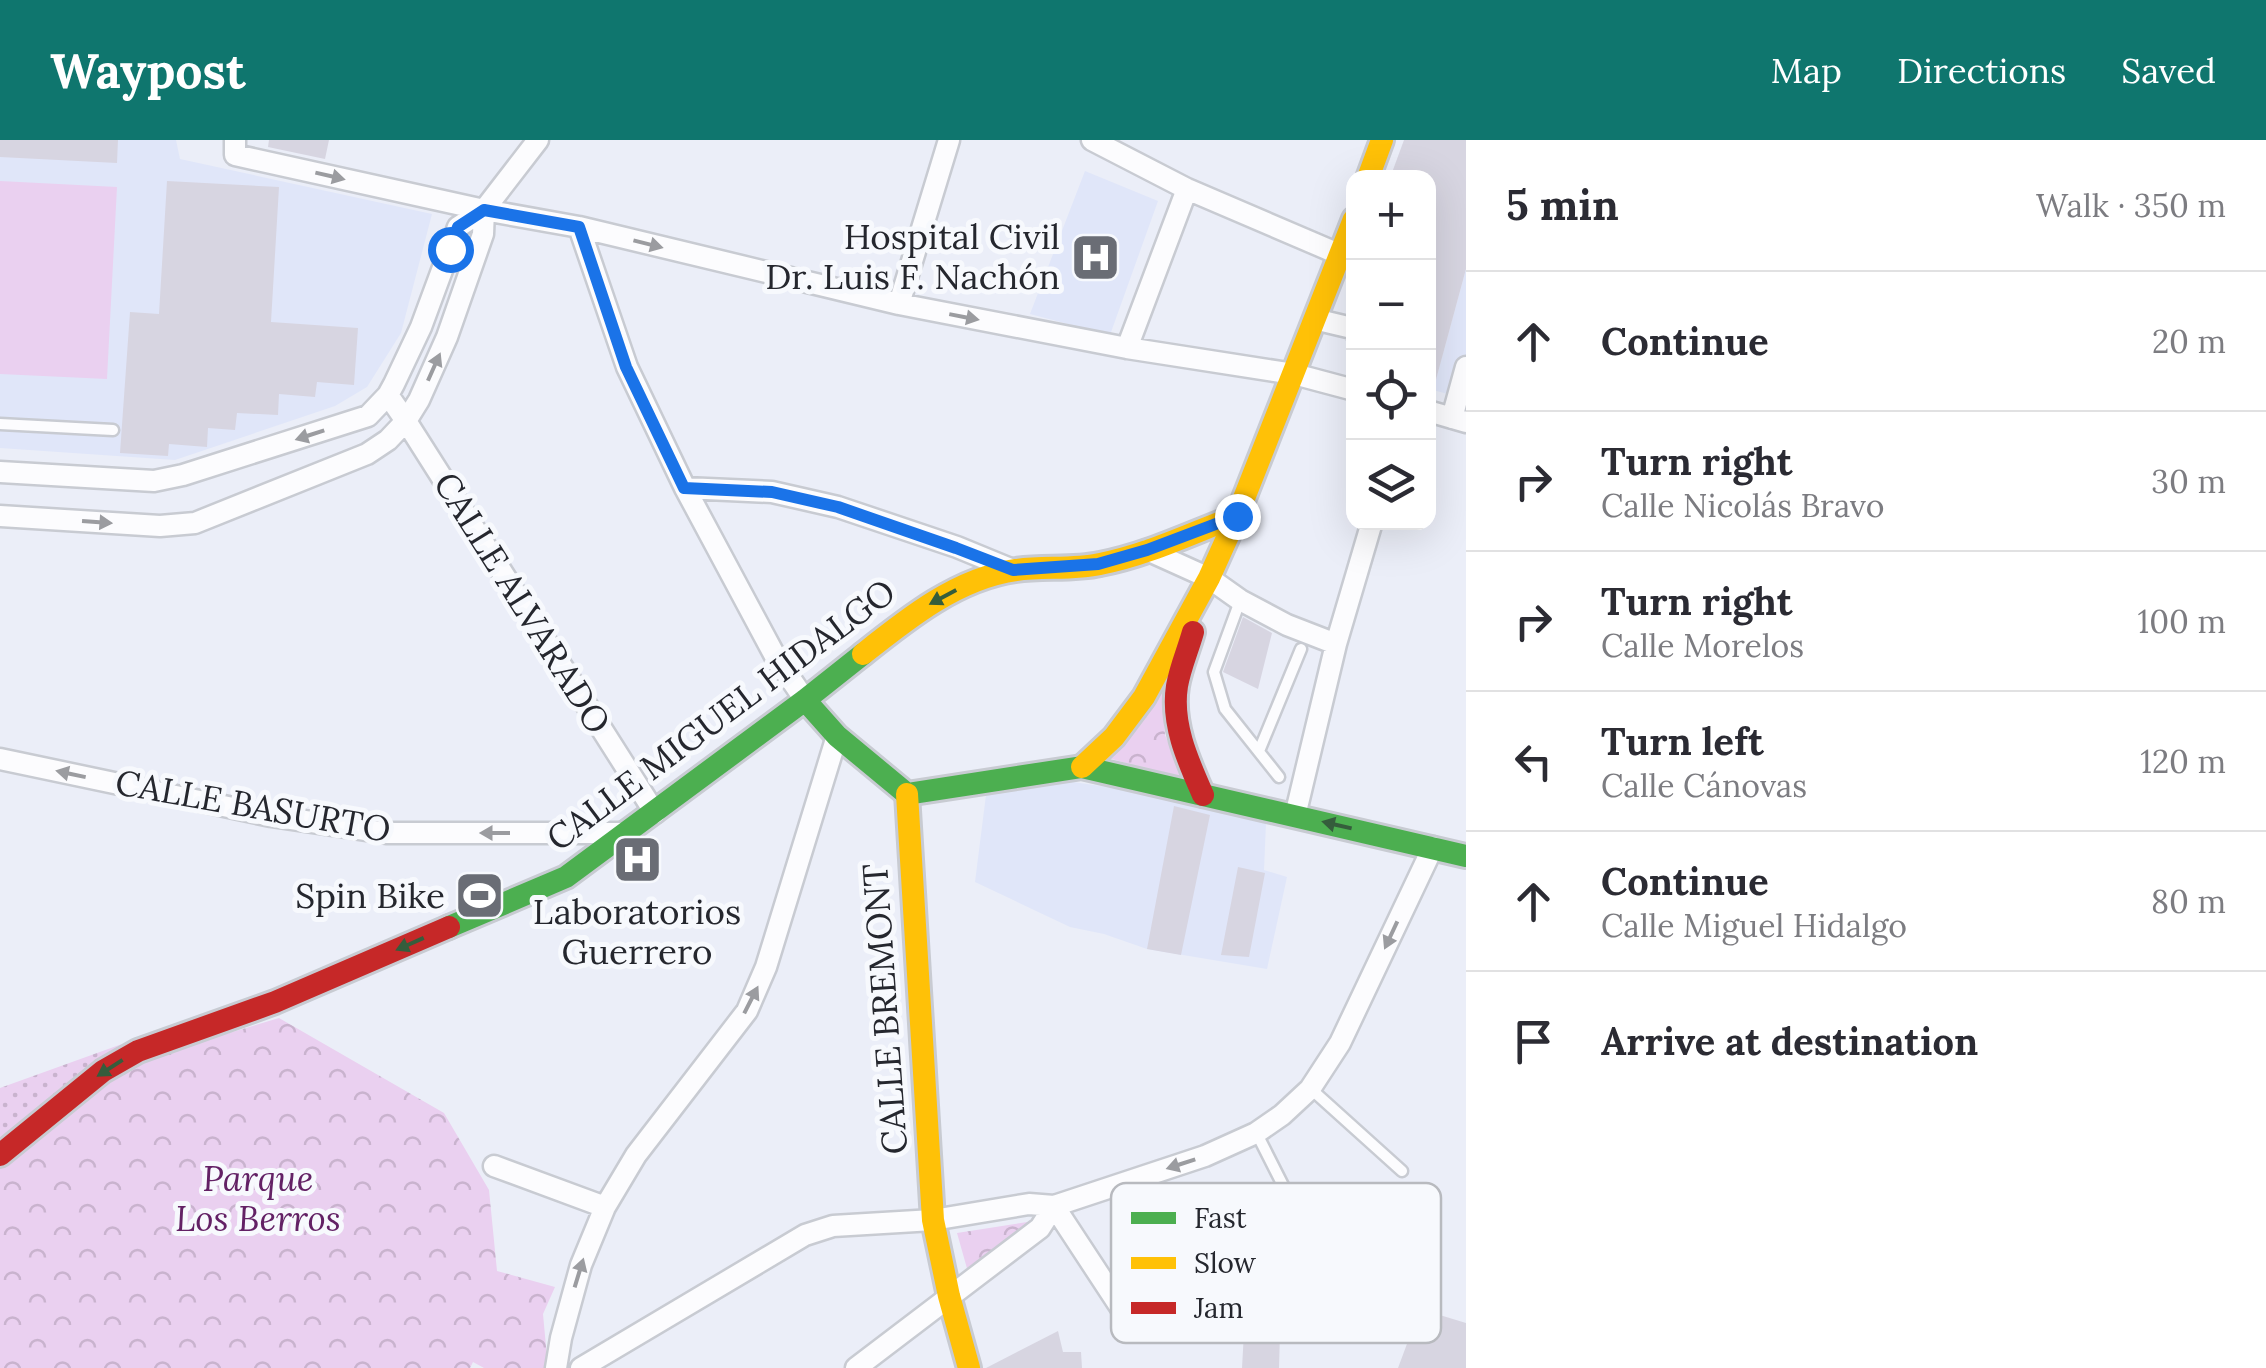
<!DOCTYPE html>
<meta charset="utf-8">
<style>
body{margin:0;font-family:Lora,serif;background:#f7f7f7;color:#2b2b33}
.controls{position:absolute;right:30px;top:30px;display:grid;overflow:hidden;border-radius:20px;box-shadow:0 10px 40px #0002}
.controls button{width:90px;height:90px;display:grid;place-items:center;padding:0;border:0;border-bottom:2px solid #e1e1e2;background:#fff;color:#2b2b33;font:50px sans-serif}
.stop{position:absolute;width:30px;height:30px;margin:-22px;border:8px solid #1a73e8;border-radius:50%;background:#fff}
.stop.end{background:#1a73e8;border-color:#fff;box-shadow:0 2px 10px #0008}
.list{margin:0;padding:0;list-style:none}
h2{display:flex;justify-content:space-between;align-items:center;height:130px;margin:0;padding:0 40px;font-size:42px}
h2 small{font-size:32px;font-weight:400;color:#7c7c81}
.list li{display:grid;grid-template-columns:65px 1fr auto;gap:30px;align-items:center;box-sizing:border-box;height:140px;padding:0 40px;border-top:2px solid #e1e1e2}
.list b{display:block;font-size:38px;white-space:nowrap}
.list p{margin:0;font-size:32px;white-space:nowrap;color:#7c7c81}
.list em{font-size:32px;font-style:normal;color:#7c7c81}
.icon{flex:none;width:55px;height:55px;fill:none;stroke:currentColor;stroke-width:2;stroke-linecap:round;stroke-linejoin:round}
.map{position:relative;flex:none;width:1466px;height:1228px;overflow:hidden}
header{display:flex;align-items:center;gap:60px;box-sizing:border-box;height:140px;padding:0 50px;background:#0f766e;color:#fff}
header strong{font-size:48px}
nav{display:flex;gap:55px;margin-inline-start:auto;font-size:35px}
main{display:flex}
aside{flex:1;background:#fff}
.map>svg:first-child{display:block}
.built{fill:#e0e6f9}
.park{fill:url(#park-crowns)}
.garden{fill:url(#garden-dots)}
.pitch{fill:#ead0f0}
.building{fill:#d7d5e1}
.lines{fill:none;stroke-linecap:round;stroke-linejoin:round}
.lane-casing{stroke:#c8cbd2;stroke-width:15}
.street-casing{stroke:#c8cbd2;stroke-width:25}
.fast-casing{stroke:#c8cbd2;stroke-width:28}
.slow-casing{stroke:#c8cbd2;stroke-width:28}
.jam-casing{stroke:#c8cbd2;stroke-width:28}
.lane{stroke:#fcfcfe;stroke-width:10}
.street{stroke:#fcfcfe;stroke-width:20}
.fast{stroke:#4caf50;stroke-width:22}
.slow{stroke:#ffc107;stroke-width:22}
.jam{stroke:#c62828;stroke-width:22}
.oneway{fill:#9b9ca0}
.oneway2{fill:#355d3c}
.route{stroke:#1a73e8;stroke-width:12}
.labels{text-anchor:middle;stroke-width:10;stroke-linejoin:round;paint-order:stroke}
.poi-label{font-size:35px;fill:#25272e;stroke:#f7f9fd;text-anchor:end}
.street-label{font-size:35px;fill:#25272e;stroke:#f7f9fd}
.park-label{font-size:35px;font-style:italic;fill:#632165;stroke:#f7f9fd}
.key{fill:#f7f9fd;stroke:#b8babf;stroke-width:2.5}
.key-label{font-size:28px;fill:#25272e}
</style>
<header>
<strong>Waypost</strong>
<nav><a>Map</a><a>Directions</a><a>Saved</a></nav>
</header>
<main>
<div class="map">
<svg width="1466" height="1228" viewBox="0 0 1466 1228">
<defs>
<pattern id="park-crowns" width="20" height="18" patternUnits="userSpaceOnUse" patternTransform="scale(2.5)"><rect width="20" height="18" fill="#ead0f0"/><path d="M2 6a3 3 0 1 1 6 0M12 15a3 3 0 1 1 6 0" fill="none" stroke="#c9b3ce"/></pattern>
<pattern id="garden-dots" width="8" height="8" patternUnits="userSpaceOnUse" patternTransform="scale(2.5)"><rect width="8" height="8" fill="#ead0f0"/><path d="M2 2h.1M6 6h.1" fill="none" stroke="#c9b3ce" stroke-width="1.8" stroke-linecap="round"/></pattern>
</defs>
<rect width="100%" height="100%" fill="#ebeef8"/>
<!-- built -->
<path class="built" d="M0,0H176L180,19L432,74L401,193L367,247L335,266L175,320L0,308Z
M1085,31L1158,61L1110,195L1030,174Z
M1466,129V259L1433,250Z
M1073,642L1129,650L1266,683L1264,730L1287,737L1267,829L1147,809L1104,794L1070,787L975,742L987,647Z"/>
<!-- park -->
<path class="park" d="M1162,544L1165,595L1184,640L1105,617Z
M279,878L444,973L489,1050L497,1131L555,1147L543,1174L548,1228H484L473,1222L470,1228H0V1024L139,920Z
M1046,1079L970,1139L957,1093Z"/>
<!-- garden -->
<path class="garden" d="M122,904L0,997V948Z"/>
<!-- pitch -->
<path class="pitch" d="M0,41L117,47L107,239L0,234Z"/>
<!-- building -->
<path class="building" d="M0,0H118L117,23L0,17Z
M269,0H329L325,19L268,7Z
M1404,0H1466V129L1434,247L1428,246V38H1390Z
M167,41L279,47L271,182L358,188L354,245L317,242L315,257L279,254L278,275L237,273L235,290L208,288L207,307L169,304L168,316L120,313L130,172L159,174Z
M1243,477L1272,493L1258,549L1223,532Z
M1174,666L1210,675L1181,815L1147,809Z
M1238,727L1265,733L1249,817L1221,815Z
M1420,1169L1466,1183V1228H1398Z
M1058,1191L1063,1212H1081L1082,1228H986Z
M1244,1192L1280,1193L1279,1228H1242Z"/>
<g class="lines">
<defs>
<path id="lane" d="M0,284L113,290
M1240,461L1214,532L1225,569L1279,637
M1259,611L1301,509
M1311,949L1402,1031
M1257,994L1302,1083"/>
<path id="street" d="M235,0V15L484,70L579,87L899,164L1127,208L1294,234L1354,250
M1092,0L1187,49L1341,115
M579,87L627,227L685,348L775,516L805,560
M899,164L949,0
M1314,179L1352,188L1354,191
M1127,208L1187,49
M388,255L406,281L655,673
M1428,271L1466,282
M1452,278L1466,227
M0,332L154,341L183,335L368,276L388,255L394,244L421,187L458,87L484,70L538,0
M685,348L772,352L838,367L957,407L1013,430
M0,376L160,386L195,383L367,314L388,300L406,281L419,260L447,197L483,94L484,70
M1147,410L1209,438L1240,460L1287,485L1336,504
M0,619L271,676L386,693H628
M1295,676L1336,504L1372,382
M494,1026L605,1067
M556,1228L561,1198L581,1125L605,1067L636,1015L747,871L766,827L837,596
M581,1228L805,1095L833,1086L933,1080L1029,1064L1054,1066L1205,1016L1256,993L1282,975L1310,949L1340,903L1433,707
M856,1228L1040,1088L1054,1066L1136,1191"/>
<path id="fast" d="M805,560L837,596L907,654
M907,654L1082,627L1466,716
M449,787L566,737L805,560L863,514"/>
<path id="slow" d="M1368,38L1382,0
M863,514C908,478 958,438 1016,430C1043,426 1073,430 1100,424C1147,415 1192,393 1237,376
M1082,627L1114,597L1144,557L1209,438L1237,376L1354,79
M907,654L933,1080L949,1156L969,1228"/>
<path id="jam" d="M1193,492C1188,510 1180,528 1177,546C1171,584 1188,621 1203,655
M0,1015L103,931L138,911L275,862L449,787"/>
</defs>
<!-- lane casing -->
<use href="#lane" class="lane-casing"/>
<!-- street casing -->
<use href="#street" class="street-casing"/>
<!-- fast casing -->
<use href="#fast" class="fast-casing"/>
<!-- slow casing -->
<use href="#slow" class="slow-casing"/>
<!-- jam casing -->
<use href="#jam" class="jam-casing"/>
<!-- lane -->
<use href="#lane" class="lane"/>
<!-- street -->
<use href="#street" class="street"/>
<!-- fast -->
<use href="#fast" class="fast"/>
<!-- slow -->
<use href="#slow" class="slow"/>
<!-- jam -->
<use href="#jam" class="jam"/>
</g>
<!-- one-way arrows -->
<defs><path id="oneway-solid" d="M-6-.8H1V-3.2L6.5 0L1 3.2V.8H-6Z" transform="scale(2.5)"/></defs>
<g class="oneway">
<use href="#oneway-solid" transform="translate(330 36) rotate(13)"/>
<use href="#oneway-solid" transform="translate(648 104) rotate(14)"/>
<use href="#oneway-solid" transform="translate(964 177) rotate(11)"/>
<use href="#oneway-solid" transform="translate(434 227) rotate(-66)"/>
<use href="#oneway-solid" transform="translate(310 295) rotate(162)"/>
<use href="#oneway-solid" transform="translate(97 382) rotate(4)"/>
<use href="#oneway-solid" transform="translate(71 634) rotate(-168)"/>
<use href="#oneway-solid" transform="translate(495 693) rotate(180)"/>
<use href="#oneway-solid" transform="translate(1391 795) rotate(115)"/>
<use href="#oneway-solid" transform="translate(751 860) rotate(-63)"/>
<use href="#oneway-solid" transform="translate(1181 1024) rotate(162)"/>
<use href="#oneway-solid" transform="translate(579 1133) rotate(-73)"/>
</g>
<g class="oneway2">
<use href="#oneway-solid" transform="translate(943 457) rotate(152)"/>
<use href="#oneway-solid" transform="translate(1337 685) rotate(-167)"/>
<use href="#oneway-solid" transform="translate(410 804) rotate(156)"/>
<use href="#oneway-solid" transform="translate(110 928) rotate(147)"/>
</g>
<g class="lines">
<!-- route -->
<path class="route" d="M450,109L458,87L484,70L579,87L626,227L684,348L772,352L838,367L956,408L1013,430L1098,424L1147,410L1237,376"/>
</g>
<!-- icons -->
<defs>
<symbol id="hospital-square" viewBox="-11 -11 22 22"><rect x="-9" y="-9" width="18" height="18" rx="4" fill="#6a6d75" stroke="#f7f9fd"/><path d="M-5-5h3v3.5h4V-5h3V5h-3V1.5h-4V5h-3Z" fill="#fff"/></symbol>
<symbol id="stadium-square" viewBox="-11 -11 22 22"><rect x="-9" y="-9" width="18" height="18" rx="4" fill="#6a6d75" stroke="#f7f9fd"/><path d="M0-5a6.5 5 0 1 0 0 10a6.5 5 0 1 0 0-10ZM-3.5-1.8h7v3.6h-7Z" fill="#fff"/></symbol>
</defs>
<g fill-rule="evenodd">
<use href="#hospital-square" x="1068" y="90" width="55" height="55"/>
<use href="#hospital-square" x="610" y="692" width="55" height="55"/>
<use href="#stadium-square" x="452" y="728" width="55" height="55"/>
</g>
<g class="labels">
<!-- poi labels -->
<g class="poi-label">
<text x="1060" y="109">Hospital Civil<tspan x="1060" dy="40">Dr. Luis F. Nachón</tspan></text>
<text x="445" y="768">Spin Bike</text>
<text x="637" y="784" text-anchor="middle">Laboratorios<tspan x="637" dy="40">Guerrero</tspan></text>
</g>
<!-- street labels -->
<g class="street-label">
<text transform="translate(522 463) rotate(58)" y="12">CALLE ALVARADO</text>
<text transform="translate(721 575) rotate(-37)" y="12">CALLE MIGUEL HIDALGO</text>
<text transform="translate(253 666) rotate(10)" y="12">CALLE BASURTO</text>
<text transform="translate(885 869) rotate(-94)" y="12">CALLE BREMONT</text>
</g>
<!-- park labels -->
<g class="park-label">
<text x="258" y="1051">Parque<tspan x="258" dy="40">Los Berros</tspan></text>
</g>
</g>
<!-- legend -->
<rect x="1111" y="1043" width="330" height="160" rx="15" class="key"/>
<rect x="1131" y="1072" width="45" height="12" fill="#4caf50"/>
<rect x="1131" y="1117" width="45" height="12" fill="#ffc107"/>
<rect x="1131" y="1162" width="45" height="12" fill="#c62828"/>
<g class="key-label">
<text x="1194" y="1088">Fast</text>
<text x="1194" y="1133">Slow</text>
<text x="1194" y="1178">Jam</text>
</g>
</svg>
<div class="controls">
<button>+</button>
<button>−</button>
<button><svg class="icon" aria-label="locate" viewBox="0 0 24 24"><circle cx="12" cy="12" r="6"/><path d="M12 2v4M12 18v4M2 12h4M18 12h4"/></svg></button>
<button><svg class="icon" aria-label="layers" viewBox="0 0 24 24"><path d="M12 4l9 5-9 5-9-5zM3 14l9 5 9-5"/></svg></button>
</div>
<div class="stop" style="left:450px;top:109px"></div>
<div class="stop end" style="left:1237px;top:376px"></div>
</div>
<aside>
<h2>5 min<small>Walk · 350 m</small></h2>
<ul class="list">
<li><svg class="icon" aria-label="ahead" viewBox="0 0 24 24"><path d="M12 20V5M6 11l6-6 6 6"/></svg><div><b>Continue</b></div><em>20 m</em></li>
<li><svg class="icon" aria-label="right" viewBox="0 0 24 24"><path d="M7 20v-9h11M14 6l5 5-5 5"/></svg><div><b>Turn right</b><p>Calle Nicolás Bravo</p></div><em>30 m</em></li>
<li><svg class="icon" aria-label="right" viewBox="0 0 24 24"><path d="M7 20v-9h11M14 6l5 5-5 5"/></svg><div><b>Turn right</b><p>Calle Morelos</p></div><em>100 m</em></li>
<li><svg class="icon" aria-label="left" viewBox="0 0 24 24"><path d="M17 20v-9H6M10 6l-5 5 5 5"/></svg><div><b>Turn left</b><p>Calle Cánovas</p></div><em>120 m</em></li>
<li><svg class="icon" aria-label="ahead" viewBox="0 0 24 24"><path d="M12 20V5M6 11l6-6 6 6"/></svg><div><b>Continue</b><p>Calle Miguel Hidalgo</p></div><em>80 m</em></li>
<li><svg class="icon" aria-label="arrive" viewBox="0 0 24 24"><path d="M6 21V4h12l-3 4 3 4H6"/></svg><div><b>Arrive at destination</b></div></li>
</ul>
</aside>
</main>
